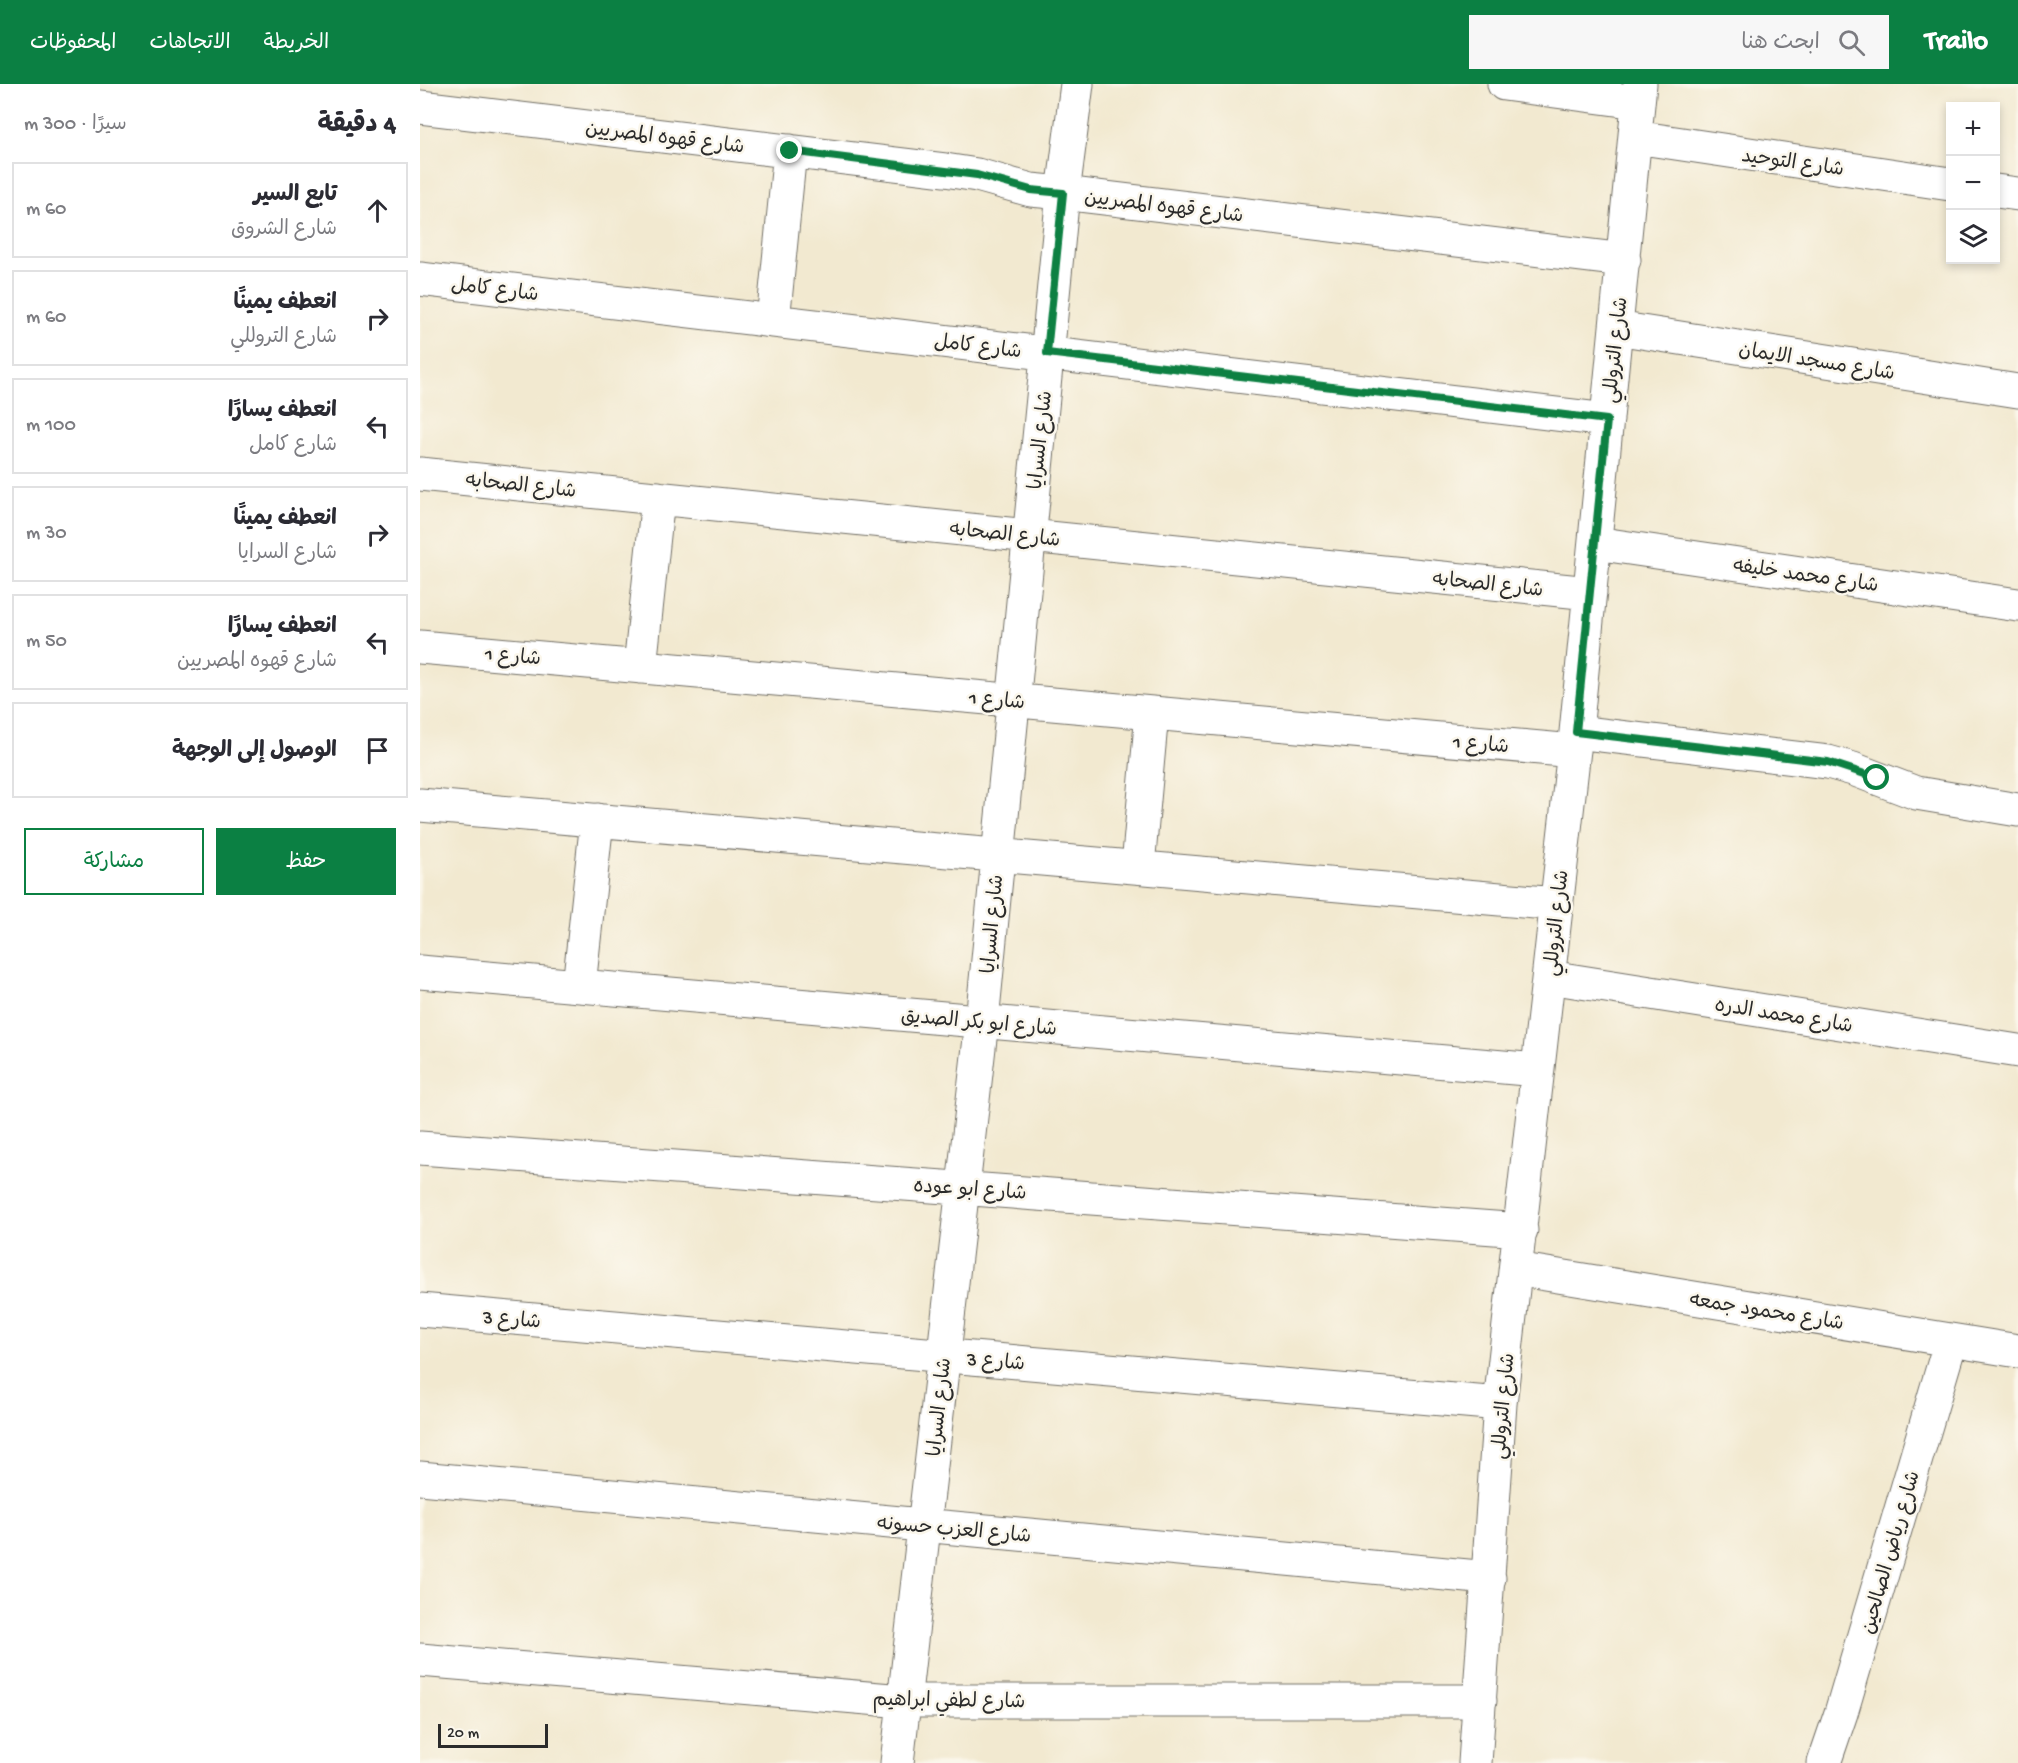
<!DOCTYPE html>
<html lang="ar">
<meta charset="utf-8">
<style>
body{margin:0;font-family:"Gochi Hand","Playpen Sans Arabic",sans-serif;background:#f7f7f7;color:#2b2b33;direction:rtl}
.controls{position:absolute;right:18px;top:18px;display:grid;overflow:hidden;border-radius:0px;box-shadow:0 3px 9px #0003}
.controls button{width:54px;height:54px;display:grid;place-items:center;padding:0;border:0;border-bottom:2px solid #e1e1e2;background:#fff;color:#2b2b33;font:30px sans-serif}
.scale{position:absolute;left:18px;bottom:15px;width:110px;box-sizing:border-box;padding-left:6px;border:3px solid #2b2b2b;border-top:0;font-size:16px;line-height:21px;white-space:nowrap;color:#2b2b2b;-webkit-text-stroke:4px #fbf7ec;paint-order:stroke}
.stop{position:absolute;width:18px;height:18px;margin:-14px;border:4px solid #0b8043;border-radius:50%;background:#fff}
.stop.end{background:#0b8043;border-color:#fff;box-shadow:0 2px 6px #0008}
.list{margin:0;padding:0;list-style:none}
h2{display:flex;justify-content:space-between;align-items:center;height:78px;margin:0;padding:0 24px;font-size:26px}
h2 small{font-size:20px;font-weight:400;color:#7c7c81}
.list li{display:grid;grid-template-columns:39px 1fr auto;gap:18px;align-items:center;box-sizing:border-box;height:96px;margin:0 12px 12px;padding:0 12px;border:2px solid #e1e1e2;border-radius:0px}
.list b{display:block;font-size:22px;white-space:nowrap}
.list p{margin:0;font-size:20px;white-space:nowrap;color:#7c7c81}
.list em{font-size:20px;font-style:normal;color:#7c7c81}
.actions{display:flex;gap:12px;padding:18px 24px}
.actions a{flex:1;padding:14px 0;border:2px solid #0b8043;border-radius:0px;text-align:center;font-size:21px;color:#0b8043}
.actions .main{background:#0b8043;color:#fff}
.icon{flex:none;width:33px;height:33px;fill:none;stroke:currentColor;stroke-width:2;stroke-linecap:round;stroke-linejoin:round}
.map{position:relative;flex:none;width:1598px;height:1679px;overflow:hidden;direction:ltr}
header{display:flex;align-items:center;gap:36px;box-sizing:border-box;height:84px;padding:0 30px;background:#0b8043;color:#fff}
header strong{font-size:28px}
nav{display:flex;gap:33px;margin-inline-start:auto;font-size:21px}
.search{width:420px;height:54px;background:#f7f7f7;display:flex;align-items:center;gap:15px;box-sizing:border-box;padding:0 21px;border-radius:0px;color:#7c7c81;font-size:22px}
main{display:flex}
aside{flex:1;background:#fff}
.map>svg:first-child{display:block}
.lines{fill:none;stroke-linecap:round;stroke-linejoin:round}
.minor-casing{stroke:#716e65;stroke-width:35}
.minor{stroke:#fff;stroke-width:33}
.route{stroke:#0b8043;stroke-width:8}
.labels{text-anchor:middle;stroke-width:5;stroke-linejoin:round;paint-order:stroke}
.street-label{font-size:20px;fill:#2b2b2b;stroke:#fbf7ec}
</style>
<header>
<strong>Trailo</strong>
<div class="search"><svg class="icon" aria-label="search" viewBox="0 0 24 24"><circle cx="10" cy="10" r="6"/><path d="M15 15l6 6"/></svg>ابحث هنا</div>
<nav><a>الخريطة</a><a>الاتجاهات</a><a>المحفوظات</a></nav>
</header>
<main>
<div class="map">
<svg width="1598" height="1679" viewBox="0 0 1598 1679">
<rect width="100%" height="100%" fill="#fbf7ec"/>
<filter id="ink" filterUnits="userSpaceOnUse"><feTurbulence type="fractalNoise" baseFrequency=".0167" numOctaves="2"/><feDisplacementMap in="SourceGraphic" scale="12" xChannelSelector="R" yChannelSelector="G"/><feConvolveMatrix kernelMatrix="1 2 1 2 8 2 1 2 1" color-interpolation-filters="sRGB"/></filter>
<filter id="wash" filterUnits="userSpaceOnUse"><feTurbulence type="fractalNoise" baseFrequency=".008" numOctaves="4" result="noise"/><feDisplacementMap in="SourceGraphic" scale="24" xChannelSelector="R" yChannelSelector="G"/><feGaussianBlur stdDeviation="1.35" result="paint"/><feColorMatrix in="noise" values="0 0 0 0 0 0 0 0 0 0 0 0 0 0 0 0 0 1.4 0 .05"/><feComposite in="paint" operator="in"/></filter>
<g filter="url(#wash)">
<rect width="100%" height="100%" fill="#f2e9d0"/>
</g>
<g filter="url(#ink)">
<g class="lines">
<defs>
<path id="minor" d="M1084,0L1218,18
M0,23L525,86L557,91L611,106L643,109L1204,176
M1215,53L1530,100
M1576,107L1598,110
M0,195L1187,336
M353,237L370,67
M1196,244L1598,307
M0,390L1170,509
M1175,459L1598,521
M0,563L1154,667
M220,583L238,414
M1156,648L1408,678L1433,685L1496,709L1598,726
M0,721L1137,820
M718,782L732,629
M0,888L1117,986
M1129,893L1598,967
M159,902L177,736
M0,1064L1101,1146
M1096,1185L1598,1267
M0,1226L1080,1320
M0,1394L1069,1494
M0,1576L483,1617H1060
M477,1679L562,937L643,109L657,0
M1055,1679L1080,1320L1156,648L1220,0
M1404,1679L1421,1629L1531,1256"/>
</defs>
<!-- minor casing -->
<use href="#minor" class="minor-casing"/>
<!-- minor -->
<use href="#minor" class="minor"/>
</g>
</g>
<g class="lines" filter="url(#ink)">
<!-- route -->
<path class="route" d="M370,67L557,91L611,106L643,109L627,269L1187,336L1156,648L1408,678L1457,694"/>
</g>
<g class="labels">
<!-- street labels -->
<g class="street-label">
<text transform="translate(245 52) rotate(7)" y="7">شارع قهوه المصريين</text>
<text transform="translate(1373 77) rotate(8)" y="7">شارع التوحيد</text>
<text transform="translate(744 121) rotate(7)" y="7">شارع قهوه المصريين</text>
<text transform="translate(75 204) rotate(7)" y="7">شارع كامل</text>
<text transform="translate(558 261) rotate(7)" y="7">شارع كامل</text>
<text transform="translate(1194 266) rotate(-84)" y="7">شارع التروللي</text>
<text transform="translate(1397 276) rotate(9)" y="7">شارع مسجد الايمان</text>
<text transform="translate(619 356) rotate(-84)" y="7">شارع السرايا</text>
<text transform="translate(101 400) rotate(6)" y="7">شارع الصحابه</text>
<text transform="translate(585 449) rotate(6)" y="7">شارع الصحابه</text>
<text transform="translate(1386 490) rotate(8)" y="7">شارع محمد خليفه</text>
<text transform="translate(1068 499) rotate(6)" y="7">شارع الصحابه</text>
<text transform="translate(93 571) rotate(5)" y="7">شارع 1</text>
<text transform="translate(577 615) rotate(5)" y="7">شارع 1</text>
<text transform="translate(1061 659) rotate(5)" y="7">شارع 1</text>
<text transform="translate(1135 839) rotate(-84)" y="7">شارع التروللي</text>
<text transform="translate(571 840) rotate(-85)" y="7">شارع السرايا</text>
<text transform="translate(1364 930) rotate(9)" y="7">شارع محمد الدره</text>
<text transform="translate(559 937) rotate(5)" y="7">شارع ابو بكر الصديق</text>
<text transform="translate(550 1104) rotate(4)" y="7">شارع ابو عوده</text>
<text transform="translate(1347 1226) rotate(9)" y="7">شارع محمود جمعه</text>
<text transform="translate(92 1234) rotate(5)" y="7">شارع 3</text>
<text transform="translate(576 1276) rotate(5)" y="7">شارع 3</text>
<text transform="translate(1082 1322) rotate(-85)" y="7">شارع التروللي</text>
<text transform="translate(518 1323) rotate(-84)" y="7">شارع السرايا</text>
<text transform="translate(534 1444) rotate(5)" y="7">شارع العزب حسونه</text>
<text transform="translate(1469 1468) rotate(-74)" y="7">شارع رياض الصالحين</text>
<text transform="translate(529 1615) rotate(1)" y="7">شارع لطفي ابراهيم</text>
</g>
</g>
</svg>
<div class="controls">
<button>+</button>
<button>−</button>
<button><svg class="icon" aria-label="layers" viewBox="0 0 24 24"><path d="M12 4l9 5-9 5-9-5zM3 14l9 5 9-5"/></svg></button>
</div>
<div class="scale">20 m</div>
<div class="stop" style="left:1457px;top:694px"></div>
<div class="stop end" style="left:370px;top:67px"></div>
</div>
<aside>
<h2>4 دقيقة<small>سيرًا · 300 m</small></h2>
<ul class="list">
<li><svg class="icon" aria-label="ahead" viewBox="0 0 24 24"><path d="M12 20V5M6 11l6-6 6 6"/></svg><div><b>تابع السير</b><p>شارع الشروق</p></div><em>60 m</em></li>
<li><svg class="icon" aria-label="right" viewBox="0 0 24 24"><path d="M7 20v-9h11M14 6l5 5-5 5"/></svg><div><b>انعطف يمينًا</b><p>شارع التروللي</p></div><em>60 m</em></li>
<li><svg class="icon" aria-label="left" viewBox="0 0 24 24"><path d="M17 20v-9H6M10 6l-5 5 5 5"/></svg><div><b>انعطف يسارًا</b><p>شارع كامل</p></div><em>100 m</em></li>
<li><svg class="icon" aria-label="right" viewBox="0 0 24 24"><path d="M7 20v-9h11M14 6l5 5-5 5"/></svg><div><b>انعطف يمينًا</b><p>شارع السرايا</p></div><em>30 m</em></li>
<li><svg class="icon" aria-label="left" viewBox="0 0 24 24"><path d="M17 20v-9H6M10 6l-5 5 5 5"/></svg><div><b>انعطف يسارًا</b><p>شارع قهوه المصريين</p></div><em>50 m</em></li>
<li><svg class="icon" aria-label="arrive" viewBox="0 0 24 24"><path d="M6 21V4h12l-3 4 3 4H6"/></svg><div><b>الوصول إلى الوجهة</b></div></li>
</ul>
<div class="actions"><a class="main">حفظ</a><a>مشاركة</a></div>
</aside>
</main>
